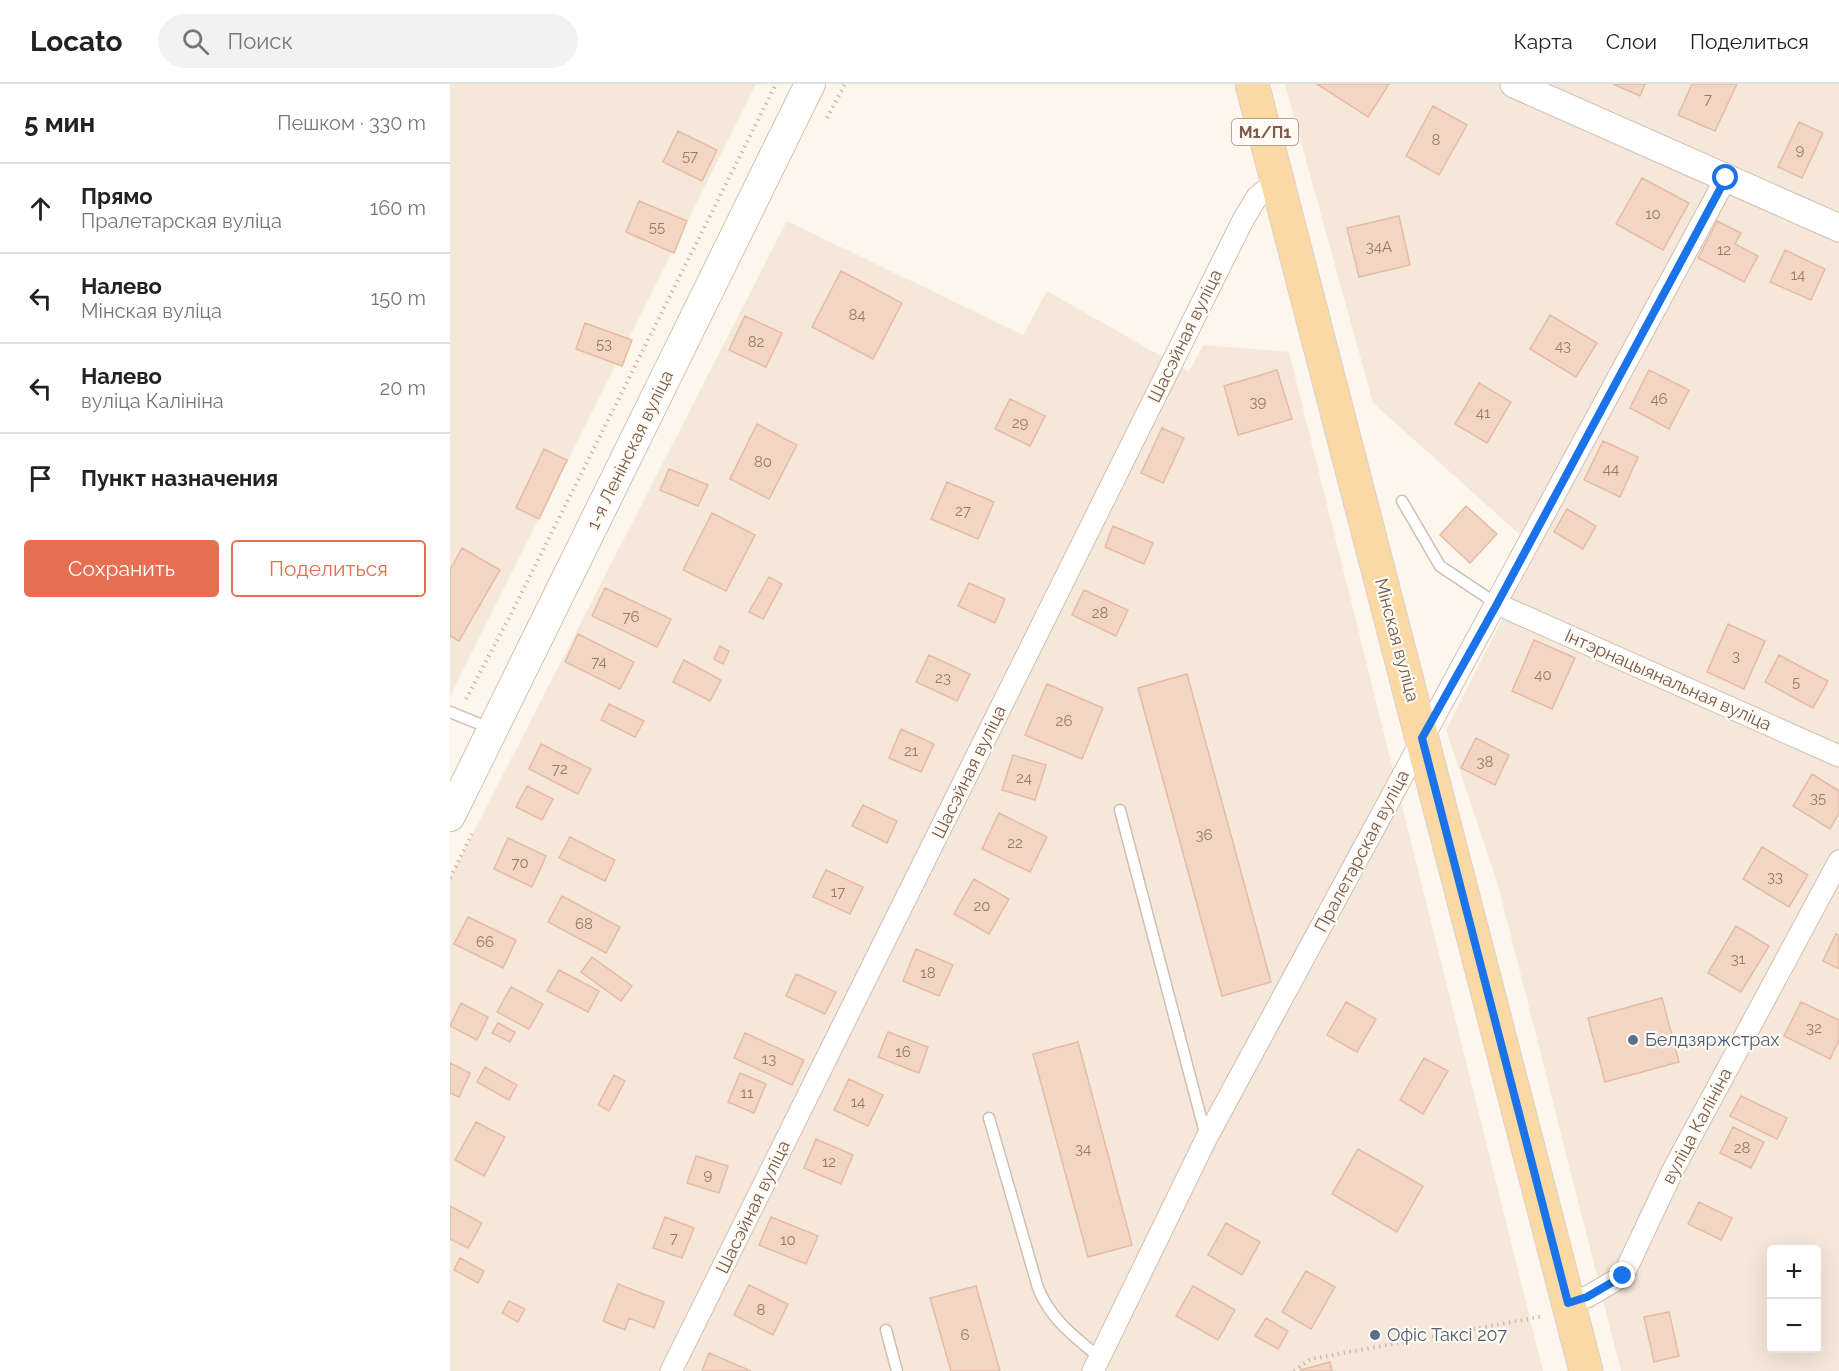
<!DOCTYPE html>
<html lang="ru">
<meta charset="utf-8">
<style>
body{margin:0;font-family:Raleway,sans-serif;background:#f2f2f2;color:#222}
.controls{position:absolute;right:18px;bottom:18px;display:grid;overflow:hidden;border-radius:6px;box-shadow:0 6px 24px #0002}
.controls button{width:54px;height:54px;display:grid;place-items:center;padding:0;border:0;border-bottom:2px solid #e0e0e0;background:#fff;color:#222;font:30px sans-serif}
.stop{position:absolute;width:18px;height:18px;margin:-14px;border:4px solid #1a73e8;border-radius:50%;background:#fff}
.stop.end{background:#1a73e8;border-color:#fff;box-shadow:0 2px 6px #0008}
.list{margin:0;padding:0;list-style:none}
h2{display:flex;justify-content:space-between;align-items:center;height:78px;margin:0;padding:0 24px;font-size:26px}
h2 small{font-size:20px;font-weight:400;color:#767676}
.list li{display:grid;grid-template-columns:39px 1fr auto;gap:18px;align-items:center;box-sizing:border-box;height:90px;padding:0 24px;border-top:2px solid #e0e0e0}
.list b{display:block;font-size:22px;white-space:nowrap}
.list p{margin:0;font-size:20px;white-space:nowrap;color:#767676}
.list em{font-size:20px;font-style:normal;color:#767676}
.actions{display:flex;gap:12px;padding:18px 24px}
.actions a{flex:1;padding:14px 0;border:2px solid #e76f51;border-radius:6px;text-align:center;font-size:21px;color:#e76f51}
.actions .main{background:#e76f51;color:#fff}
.icon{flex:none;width:33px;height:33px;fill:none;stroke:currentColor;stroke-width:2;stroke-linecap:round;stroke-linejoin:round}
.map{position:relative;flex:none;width:1389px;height:1287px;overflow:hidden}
header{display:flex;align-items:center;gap:36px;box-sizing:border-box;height:84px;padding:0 30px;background:#fff;border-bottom:2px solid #e0e0e0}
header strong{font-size:28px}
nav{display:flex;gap:33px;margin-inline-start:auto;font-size:21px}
.search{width:420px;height:54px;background:#f2f2f2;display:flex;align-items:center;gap:15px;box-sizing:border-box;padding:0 21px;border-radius:33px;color:#767676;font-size:22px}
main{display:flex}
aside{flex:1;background:#fff}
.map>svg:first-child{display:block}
.residential{fill:#f5e8da;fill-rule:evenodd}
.building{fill:#f3d5c3;stroke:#e6bba3;stroke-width:1.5}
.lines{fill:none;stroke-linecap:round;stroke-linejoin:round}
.service-casing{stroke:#d1beb0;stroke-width:13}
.minor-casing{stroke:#d1beb0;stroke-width:23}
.tertiary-casing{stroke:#d1beb0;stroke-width:29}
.secondary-casing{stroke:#d6c0b0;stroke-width:32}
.primary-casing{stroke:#dad1cd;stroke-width:35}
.path{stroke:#d9b8a5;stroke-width:4;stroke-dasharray:1.5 4.5;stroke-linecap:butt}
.service{stroke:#fff;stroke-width:10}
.minor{stroke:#fff;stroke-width:21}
.tertiary{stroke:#fff;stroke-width:27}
.secondary{stroke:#fff;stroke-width:30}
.primary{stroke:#fbd9a5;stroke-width:33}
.route{stroke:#1a73e8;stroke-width:8}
.service-dot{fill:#5c6f8a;stroke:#fffaf3;stroke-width:2}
.labels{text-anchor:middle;stroke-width:4.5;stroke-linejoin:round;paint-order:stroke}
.number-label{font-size:15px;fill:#987a6a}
.shield{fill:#fffaf3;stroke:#a28b7f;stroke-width:1.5}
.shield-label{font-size:16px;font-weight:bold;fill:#7a5c4d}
.street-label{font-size:18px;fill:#7a5c4d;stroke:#fffaf3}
.service-label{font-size:18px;fill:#4e5e75;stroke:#fffaf3;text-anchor:start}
</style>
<header>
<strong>Locato</strong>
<div class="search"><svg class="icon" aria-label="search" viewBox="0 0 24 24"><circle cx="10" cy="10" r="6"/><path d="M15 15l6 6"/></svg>Поиск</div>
<nav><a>Карта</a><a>Слои</a><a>Поделиться</a></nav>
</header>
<main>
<aside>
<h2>5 мин<small>Пешком · 330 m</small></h2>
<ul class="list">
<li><svg class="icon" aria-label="ahead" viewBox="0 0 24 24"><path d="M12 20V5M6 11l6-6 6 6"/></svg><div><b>Прямо</b><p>Пралетарская вуліца</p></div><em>160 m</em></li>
<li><svg class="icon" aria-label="left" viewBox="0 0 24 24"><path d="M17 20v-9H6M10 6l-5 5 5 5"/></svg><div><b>Налево</b><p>Мінская вуліца</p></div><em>150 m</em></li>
<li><svg class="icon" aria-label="left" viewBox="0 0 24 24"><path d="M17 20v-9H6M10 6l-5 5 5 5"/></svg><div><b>Налево</b><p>вуліца Калініна</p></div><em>20 m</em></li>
<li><svg class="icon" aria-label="arrive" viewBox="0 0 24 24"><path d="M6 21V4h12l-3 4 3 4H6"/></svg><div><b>Пункт назначения</b></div></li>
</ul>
<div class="actions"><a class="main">Сохранить</a><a>Поделиться</a></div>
</aside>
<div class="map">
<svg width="1389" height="1287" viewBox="0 0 1389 1287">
<rect width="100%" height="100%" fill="#fdf6ec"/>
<!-- residential -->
<path class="residential" d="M0,0H306L0,612Z
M835,0H1389V1287H1171L1047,797L996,646L1087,466L923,319ZM1322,1166H1366V1264H1322Z
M337,137L573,251L597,207L739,288L753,261L839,268L1093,1287H0V794Z"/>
<!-- building -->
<path class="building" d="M867,0H939L918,33Z
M1163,0H1195L1190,12Z
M1242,0H1287L1265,47L1228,31Z
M983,22L1017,41L989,91L956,72Z
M1349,38L1373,49L1352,94L1328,83Z
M228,47L267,66L252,97L213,78Z
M1192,94L1239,119L1213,166L1166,140Z
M189,117L237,137L224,169L176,148Z
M949,132L960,181L909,193L897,144Z
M1267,137L1291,149L1285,160L1308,172L1294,198L1248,174Z
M1335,166L1375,185L1361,216L1320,198Z
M391,187L452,219L423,275L362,243Z
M1100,231L1147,259L1126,293L1080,265Z
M295,232L332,249L316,283L279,266Z
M135,239L182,256L172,282L126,265Z
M827,286L842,335L788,351L774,302Z
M1199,286L1239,306L1219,345L1180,324Z
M1029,299L1061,318L1037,359L1005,340Z
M560,315L595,332L580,362L545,345Z
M307,340L347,361L319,415L280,395Z
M712,344L734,354L713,399L691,389Z
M1153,357L1188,373L1170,413L1134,396Z
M94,365L117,376L89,435L66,424Z
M219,385L258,401L248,422L210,406Z
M497,398L544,418L528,455L481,435Z
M1016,422L1047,450L1020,479L990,451Z
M1117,425L1146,442L1133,465L1104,448Z
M262,429L305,451L276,507L233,486Z
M663,442L703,459L694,480L655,463Z
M12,464L50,486L9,557L0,552V486Z
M319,493L332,500L313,535L299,528Z
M519,499L555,515L545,539L508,522Z
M155,504L221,535L207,563L142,532Z
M634,506L678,526L666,552L622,531Z
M1278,540L1315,557L1294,605L1257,588Z
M128,550L184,578L170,605L115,578Z
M1084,556L1125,574L1102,625L1062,607Z
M270,562L279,567L273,580L264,575Z
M479,571L520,590L507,617L466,598Z
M1329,571L1378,597L1363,624L1315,598Z
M234,576L271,596L260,617L223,598Z
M737,590L821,898L772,912L688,604Z
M597,600L653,624L632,675L575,651Z
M159,620L194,637L185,653L151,636Z
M451,645L484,660L471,688L439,674Z
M1026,654L1059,671L1045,701L1011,684Z
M91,660L141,685L128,710L79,685Z
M563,671L596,681L585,716L552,706Z
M1362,690L1389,707V729L1380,745L1343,722Z
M77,702L103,715L92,736L66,723Z
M413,721L447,737L437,759L402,742Z
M549,729L597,753L580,788L532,765Z
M120,753L165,776L155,797L109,774Z
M58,754L96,772L82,803L44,785Z
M1312,763L1358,791L1339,823L1293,795Z
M376,786L413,803L400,830L363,813Z
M524,795L559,815L539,850L504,830Z
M112,812L170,843L156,869L98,838Z
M18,833L66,856L53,884L4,860Z
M1286,842L1319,862L1291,908L1258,889Z
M1386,850L1389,851V885L1373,877Z
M466,865L503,881L489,912L453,897Z
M142,873L182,902L171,917L131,888Z
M109,886L149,907L138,928L97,907Z
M346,890L386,908L375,930L336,912Z
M61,903L93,920L79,945L47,928Z
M1212,914L1229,978L1155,998L1138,934Z
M896,918L926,935L907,968L877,951Z
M1351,918L1389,936V956L1380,975L1334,952Z
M11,919L38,933L27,956L0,942Z
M48,939L65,948L60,958L42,949Z
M438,948L478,963L469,989L428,973Z
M295,949L354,976L342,1001L284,974Z
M628,958L682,1161L638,1173L583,970Z
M974,974L998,987L973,1030L950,1016Z
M0,979L20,989L9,1013L0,1009Z
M35,983L67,1001L59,1016L27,998Z
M290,989L316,1000L304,1029L278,1018Z
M164,991L175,997L159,1027L148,1021Z
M399,995L433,1011L418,1042L384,1026Z
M1291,1012L1337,1034L1327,1055L1280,1032Z
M26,1038L55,1053L34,1092L5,1076Z
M1283,1043L1314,1058L1301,1084L1270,1069Z
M366,1055L403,1071L391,1100L354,1084Z
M908,1065L973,1102L947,1148L882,1110Z
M246,1072L278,1082L269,1109L237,1099Z
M1249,1118L1282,1134L1271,1156L1238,1140Z
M0,1122L32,1139L18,1164L0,1155Z
M215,1133L244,1144L232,1174L203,1164Z
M321,1133L368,1152L356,1180L309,1161Z
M776,1139L810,1158L792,1191L758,1171Z
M10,1174L34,1187L28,1199L4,1186Z
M856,1187L885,1203L861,1245L832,1228Z
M168,1200L214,1218L204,1244L179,1234L175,1246L153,1237Z
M299,1201L338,1220L323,1251L284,1231Z
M526,1202L550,1287H501L480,1214Z
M743,1202L785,1226L768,1256L726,1232Z
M59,1217L75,1225L68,1238L52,1229Z
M1219,1228L1229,1272L1204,1278L1194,1233Z
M816,1234L838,1247L828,1265L805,1252Z
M259,1269L301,1287H252Z
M880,1278L882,1287H852L851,1286Z"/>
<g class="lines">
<defs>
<path id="service" d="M952,417L990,482L1047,520
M0,628L42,645
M670,726L756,1053
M539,1034L588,1204C601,1236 624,1252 650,1274
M436,1246L447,1287"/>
<path id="minor" d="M1047,520L1389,672
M1118,1219L1137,1213L1173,1192L1223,1086L1389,777
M221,1287L793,136L807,113L828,96
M643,1287L756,1055L1276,94"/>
<path id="tertiary" d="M1064,0L1389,144"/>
<path id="secondary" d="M0,732L360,0"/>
<path id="primary" d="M802,0L1136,1287"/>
</defs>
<!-- service casing -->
<use href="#service" class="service-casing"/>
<!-- minor casing -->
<use href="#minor" class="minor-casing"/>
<!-- tertiary casing -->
<use href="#tertiary" class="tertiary-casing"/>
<!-- secondary casing -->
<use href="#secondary" class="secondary-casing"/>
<!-- primary casing -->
<use href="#primary" class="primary-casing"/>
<!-- path -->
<path class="path" d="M377,34L395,0
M16,615L59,534L326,0
M0,794L22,750
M844,1287L861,1275L1094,1232"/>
<!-- service -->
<use href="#service" class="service"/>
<!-- minor -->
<use href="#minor" class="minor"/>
<!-- tertiary -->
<use href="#tertiary" class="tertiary"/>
<!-- secondary -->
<use href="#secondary" class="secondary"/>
<!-- primary -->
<use href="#primary" class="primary"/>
</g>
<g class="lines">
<!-- route -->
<path class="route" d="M1173,1192L1137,1213L1118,1219L972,654L1047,520L1276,94"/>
</g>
<!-- markers -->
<g class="service-dot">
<circle cx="1183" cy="956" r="6"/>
<circle cx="925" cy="1251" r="6"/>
</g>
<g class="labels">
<!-- number labels -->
<g class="number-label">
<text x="1258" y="20">7</text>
<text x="986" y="61">8</text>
<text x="1350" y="71">9</text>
<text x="240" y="77">57</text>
<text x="1203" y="135">10</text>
<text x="207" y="148">55</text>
<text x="929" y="168">34А</text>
<text x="1274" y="171">12</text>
<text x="1348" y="196">14</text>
<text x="407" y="236">84</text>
<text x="306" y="263">82</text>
<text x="154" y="265">53</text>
<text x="1113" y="267">43</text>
<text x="1209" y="320">46</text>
<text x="808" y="323">39</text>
<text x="1033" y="334">41</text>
<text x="570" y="344">29</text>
<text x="313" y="383">80</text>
<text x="1161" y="390">44</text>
<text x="513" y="432">27</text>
<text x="650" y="534">28</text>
<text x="181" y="538">76</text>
<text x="1286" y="577">3</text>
<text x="149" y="583">74</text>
<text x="1093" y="596">40</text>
<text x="493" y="599">23</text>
<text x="1346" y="603">5</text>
<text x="614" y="642">26</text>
<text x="461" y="672">21</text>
<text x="1035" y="683">38</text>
<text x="110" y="690">72</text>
<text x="574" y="699">24</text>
<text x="1368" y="719">35</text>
<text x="754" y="756">36</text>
<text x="565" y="764">22</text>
<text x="70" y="784">70</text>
<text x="1325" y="798">33</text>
<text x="388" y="813">17</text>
<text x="532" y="827">20</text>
<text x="134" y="845">68</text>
<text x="35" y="863">66</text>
<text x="1288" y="880">31</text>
<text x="478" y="894">18</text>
<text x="1364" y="949">32</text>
<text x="453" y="973">16</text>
<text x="319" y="980">13</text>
<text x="297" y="1014">11</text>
<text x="408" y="1023">14</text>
<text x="1292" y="1069">28</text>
<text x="633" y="1070">34</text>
<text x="379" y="1083">12</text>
<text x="258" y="1096">9</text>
<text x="224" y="1159">7</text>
<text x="338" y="1161">10</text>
<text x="311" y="1231">8</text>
<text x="515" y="1256">6</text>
</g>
<!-- shield labels -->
<rect class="shield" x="782" y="35" width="66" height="26" rx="4.5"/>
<g class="shield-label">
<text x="815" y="54">М1/П1</text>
</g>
<!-- street labels -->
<g class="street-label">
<text transform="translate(735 252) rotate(-64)" y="6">Шасэйная вуліца</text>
<text transform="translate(180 366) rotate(-64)" y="6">1-я Ленінская вуліца</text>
<text transform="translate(947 556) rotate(75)" y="6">Мінская вуліца</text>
<text transform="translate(1218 596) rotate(24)" y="6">Інтэрнацыянальная вуліца</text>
<text transform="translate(519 688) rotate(-64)" y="6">Шасэйная вуліца</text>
<text transform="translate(912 767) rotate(-62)" y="6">Пралетарская вуліца</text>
<text transform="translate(1247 1042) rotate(-62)" y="6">вуліца Калініна</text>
<text transform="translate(303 1123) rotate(-64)" y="6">Шасэйная вуліца</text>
</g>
<!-- service labels -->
<g class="service-label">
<text x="1195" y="962">Белдзяржстрах</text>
<text x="937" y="1257">Офіс Таксі 207</text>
</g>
</g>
</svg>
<div class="controls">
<button>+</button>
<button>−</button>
</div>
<div class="stop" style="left:1276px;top:94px"></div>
<div class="stop end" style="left:1173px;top:1192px"></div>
</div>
</main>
